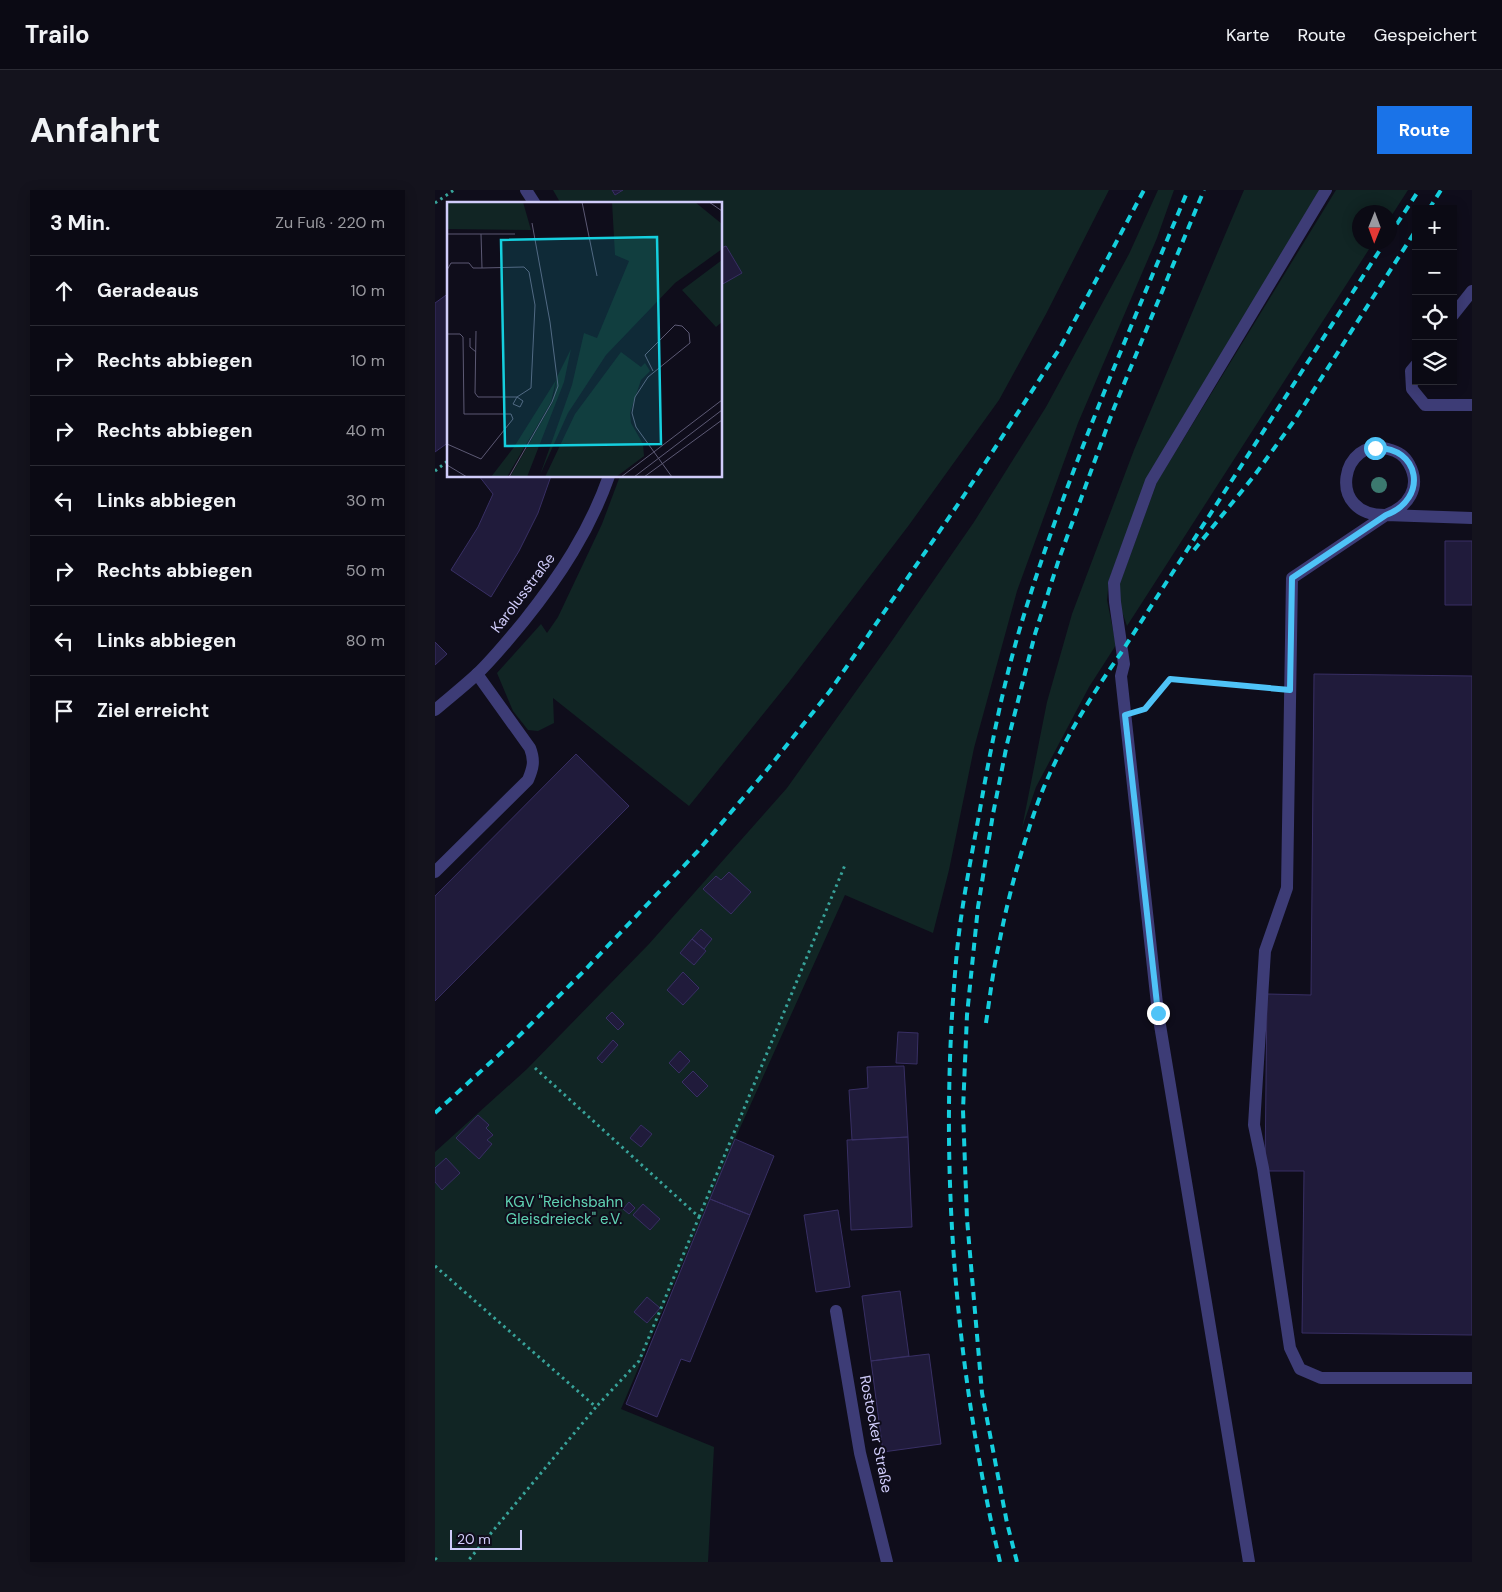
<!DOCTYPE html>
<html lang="de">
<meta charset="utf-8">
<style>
body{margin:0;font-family:"DM Sans",sans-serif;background:#14131d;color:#f1f3f6}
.controls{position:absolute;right:15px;top:15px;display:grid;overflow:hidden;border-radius:0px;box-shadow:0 2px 12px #0003}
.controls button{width:45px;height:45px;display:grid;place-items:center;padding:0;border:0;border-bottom:1px solid #2b2b34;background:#0b0a14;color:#f1f3f6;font:25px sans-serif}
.compass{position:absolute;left:917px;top:15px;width:45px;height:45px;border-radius:50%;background:#0b0a14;box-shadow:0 2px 12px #0003;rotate:181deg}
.scale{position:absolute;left:15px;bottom:12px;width:72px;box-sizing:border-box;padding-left:5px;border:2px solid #d0ccfa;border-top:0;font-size:14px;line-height:18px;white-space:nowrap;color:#d0ccfa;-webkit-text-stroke:4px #0f0d1b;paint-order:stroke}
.stop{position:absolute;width:15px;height:15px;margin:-11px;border:4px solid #4fc3f7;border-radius:50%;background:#fff}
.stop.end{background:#4fc3f7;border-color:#fff;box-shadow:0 1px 5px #0008}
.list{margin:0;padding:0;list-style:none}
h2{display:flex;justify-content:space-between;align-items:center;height:65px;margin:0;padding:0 20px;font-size:21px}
h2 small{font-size:16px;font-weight:400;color:#9a9aa0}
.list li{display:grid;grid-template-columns:32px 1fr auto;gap:15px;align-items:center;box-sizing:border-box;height:70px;padding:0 20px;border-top:1px solid #2b2b34}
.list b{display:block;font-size:19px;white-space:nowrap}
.list em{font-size:16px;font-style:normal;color:#9a9aa0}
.icon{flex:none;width:28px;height:28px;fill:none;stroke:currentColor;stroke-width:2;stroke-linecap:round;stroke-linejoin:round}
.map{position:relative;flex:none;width:1037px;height:1372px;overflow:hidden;border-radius:0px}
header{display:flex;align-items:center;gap:30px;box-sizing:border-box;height:70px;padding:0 25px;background:#0b0a14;border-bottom:1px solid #2b2b34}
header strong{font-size:24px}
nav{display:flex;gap:28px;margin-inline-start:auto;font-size:18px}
.intro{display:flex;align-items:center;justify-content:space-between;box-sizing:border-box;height:120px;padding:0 30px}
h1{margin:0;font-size:35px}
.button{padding:12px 22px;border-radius:0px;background:#1a73e8;color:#fff;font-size:18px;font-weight:700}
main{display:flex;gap:30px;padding:0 30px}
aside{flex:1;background:#0b0a14;border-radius:0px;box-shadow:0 2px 12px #0003}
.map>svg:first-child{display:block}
.green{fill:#112524}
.building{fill:#201b3b;stroke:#382f64}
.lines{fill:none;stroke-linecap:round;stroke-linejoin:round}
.path{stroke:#38a39a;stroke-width:3;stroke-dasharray:2.5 4;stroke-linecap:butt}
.lane{stroke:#3d3c76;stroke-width:12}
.street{stroke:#3d3c76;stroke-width:12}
.rail{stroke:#15cfde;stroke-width:4;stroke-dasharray:8 6;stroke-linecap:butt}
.tree{fill:#3c796f}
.route{stroke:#4fc3f7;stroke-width:6}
.labels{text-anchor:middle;stroke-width:4;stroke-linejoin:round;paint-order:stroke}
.street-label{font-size:15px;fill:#d0ccfa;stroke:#0f0d1b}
.park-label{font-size:15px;fill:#60d2b3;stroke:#0f0d1b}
.inset-road{fill:none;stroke:#5c5974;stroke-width:1}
.view{fill:#15cfde;fill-opacity:0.15;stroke:#15cfde;stroke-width:2.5}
.inset-edge{fill:none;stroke:#d0ccfa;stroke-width:2.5}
</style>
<header>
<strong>Trailo</strong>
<nav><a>Karte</a><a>Route</a><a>Gespeichert</a></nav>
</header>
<div class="intro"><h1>Anfahrt</h1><a class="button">Route</a></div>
<main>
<aside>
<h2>3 Min.<small>Zu Fuß · 220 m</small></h2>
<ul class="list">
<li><svg class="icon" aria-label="ahead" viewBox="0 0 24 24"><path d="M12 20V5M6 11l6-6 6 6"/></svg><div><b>Geradeaus</b></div><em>10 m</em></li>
<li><svg class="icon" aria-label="right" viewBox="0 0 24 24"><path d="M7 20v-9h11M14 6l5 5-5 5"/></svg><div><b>Rechts abbiegen</b></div><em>10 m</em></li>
<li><svg class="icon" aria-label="right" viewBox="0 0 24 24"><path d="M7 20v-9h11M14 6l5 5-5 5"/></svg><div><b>Rechts abbiegen</b></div><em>40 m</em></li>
<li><svg class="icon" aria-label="left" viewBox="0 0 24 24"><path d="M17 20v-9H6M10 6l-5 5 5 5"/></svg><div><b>Links abbiegen</b></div><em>30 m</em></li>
<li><svg class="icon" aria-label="right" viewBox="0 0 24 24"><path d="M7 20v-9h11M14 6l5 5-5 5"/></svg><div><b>Rechts abbiegen</b></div><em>50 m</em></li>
<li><svg class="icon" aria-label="left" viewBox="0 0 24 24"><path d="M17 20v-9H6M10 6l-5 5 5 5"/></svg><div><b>Links abbiegen</b></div><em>80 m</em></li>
<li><svg class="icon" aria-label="arrive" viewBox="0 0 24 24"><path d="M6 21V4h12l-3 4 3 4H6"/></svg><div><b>Ziel erreicht</b></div></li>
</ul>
</aside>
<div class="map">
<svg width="1037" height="1372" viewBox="0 0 1037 1372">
<rect width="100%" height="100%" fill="#0f0d1b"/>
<!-- green -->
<path class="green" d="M118,0H674L611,124L564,210L474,335L354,492L254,616L118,508L119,533L103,541L93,540L78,521L62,483L106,434L112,443L123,427L167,334L185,286H286V14H126Z
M723,0H739L722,48L643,233L582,401L539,558L514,680L498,743L410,705L300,949L186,1219L279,1257L273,1372H0V962L92,879L214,754L352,598L454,455L539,332L611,217L694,64Z
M809,0H886L712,288L674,390L672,410L681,455L654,497L601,597L587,638L612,512L637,424L699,260Z
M901,0H973L955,28L954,22H924V52L938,53L692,436L685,416V393L722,292Z"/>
<!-- building -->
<path class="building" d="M177,0H188L180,5Z
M291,56L307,83L286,95V58Z
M14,103V252L0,262V113Z
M44,286H116L103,323L84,361L56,407L16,380L43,337L58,304Z
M1010,351H1037V415H1010Z
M0,452L12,464L0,475Z
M879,484L1037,486V1145L867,1143L869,981H830L832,804L876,805Z
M141,564L194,616L0,811V706Z
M294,682L316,702L296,724L268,699L281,686L286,690Z
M266,739L277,749L269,759L257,749Z
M257,749L271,761L259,775L245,763Z
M248,782L264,798L248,815L232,800Z
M177,822L189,834L183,840L171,828Z
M463,842L483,843L482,874L461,873Z
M178,850L183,855L167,873L162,868Z
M245,861L255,871L244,883L234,873Z
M469,876L473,947L417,950L414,900L433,898L432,877Z
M258,881L273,896L262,907L247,892Z
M43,925L54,935L51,938L58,945L52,950L57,954L44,969L21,948Z
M206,935L217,944L206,957L195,948Z
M473,947L477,1037L416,1040L412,950Z
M300,949L339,966L315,1025L275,1009Z
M11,968L25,983L7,1000L0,992V978Z
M275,1009L315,1025L255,1172L246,1169L222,1227L191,1214Z
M194,1012L200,1018L194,1024L188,1019Z
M208,1014L225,1029L215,1040L198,1025Z
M403,1020L415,1097L381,1102L369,1025Z
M465,1101L474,1166L436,1171L427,1106Z
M212,1107L225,1118L212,1133L199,1122Z
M494,1164L506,1254L448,1262L436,1171Z"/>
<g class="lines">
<!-- path -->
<path class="path" d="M0,13L19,0
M0,281L14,270
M708,520L735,489L837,498
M100,878L264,1027L204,1171L161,1217
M264,1027L410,675
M0,1076L161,1217L32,1372
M0,1368L4,1372"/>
<!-- lane -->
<path class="lane" d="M1018,125L1037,101
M981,175L976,181L977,199L990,215H1037
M1037,328L951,325C889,326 907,245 953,259C962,261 970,266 974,274C987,297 973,317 951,325L857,388L852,698L830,761L819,935L828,978L855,1158L865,1179L886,1188H1037
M0,682L93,590C98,578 100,571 95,558L42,484
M814,1372L723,823L686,486L689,474L680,412L679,393L716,291L891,0"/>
<!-- street -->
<path class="street" d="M91,0L100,14
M0,520C14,508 28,497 41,485C58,469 74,449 89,431C125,386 155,340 174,286
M401,1121L425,1263L452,1372"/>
<!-- rail -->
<path class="rail" d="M994,19L1006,0
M954,46L984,0
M759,360L819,286L859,231L981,40
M551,833C555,806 558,780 564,754C573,707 586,660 602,615C621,562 654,509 686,463L950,52
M0,923L79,851L149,781L263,661L331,581L395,501L528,307L625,158L709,0
M565,1372C520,1176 503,973 521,772C525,723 535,674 544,625C555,562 567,499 585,438C630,288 693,144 753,0
M582,1372L572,1333L547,1203L532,1029L528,920L532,825L543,717L558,624L572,554L600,444L624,369L679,218L769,0"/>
</g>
<!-- trees -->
<circle class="tree" cx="944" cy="295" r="8"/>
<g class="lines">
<!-- route -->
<path class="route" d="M723,823L690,525L710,519L735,489L855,500L857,388L951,325C994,309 985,256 940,258"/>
</g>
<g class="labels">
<!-- street labels -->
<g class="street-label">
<text transform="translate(88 403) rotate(-53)" y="5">Karolusstraße</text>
<text transform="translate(441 1244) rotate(79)" y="5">Rostocker Straße</text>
</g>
<!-- park labels -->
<g class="park-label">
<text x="129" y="1017">KGV "Reichsbahn<tspan x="129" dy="17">Gleisdreieck" e.V.</tspan></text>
</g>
</g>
<!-- overview -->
<g transform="translate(12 12)">
<rect width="275" height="275" fill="#0f0d1b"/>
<path d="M0,0H76L84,28L0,27ZM165,0H248L275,22V47L228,81L159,153L121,211L93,273L125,183L137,131L150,136L182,59L168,53ZM275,58V120L269,125L235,88ZM124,147L117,180L80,275H63L106,200L110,175ZM174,150L194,165L198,161L203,169L194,178L183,211L184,221L196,242L197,254L169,275H98L128,212ZM109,178L104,200L60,275H44L67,245Z" fill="#112524"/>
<path class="inset-road" d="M135,0L150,74M262,0L275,9M0,32H68M0,68L4,61H22L26,66H35M29,129L28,191L31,195H70L66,202L73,205L76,199L70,195L84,186L88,103L82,70L77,65L35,66L34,32M0,132H13L16,135L17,212H64L66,217L34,257L0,242M23,136V145L29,150M206,169L198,153L228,123L235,124L242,131L243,141L201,175L188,195L185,211L189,225L225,275M0,263L20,275M62,275L105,200L111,184L103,120L85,21M174,275L275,198M187,275L275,208M197,275L275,218"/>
<path class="view" d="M210,35L214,242L58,244L54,38Z"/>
<rect width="275" height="275" class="inset-edge"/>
</g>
</svg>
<div class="controls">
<button>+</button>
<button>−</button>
<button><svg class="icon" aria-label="locate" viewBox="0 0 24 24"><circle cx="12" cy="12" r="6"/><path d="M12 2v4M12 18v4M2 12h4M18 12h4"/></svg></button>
<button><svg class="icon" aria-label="layers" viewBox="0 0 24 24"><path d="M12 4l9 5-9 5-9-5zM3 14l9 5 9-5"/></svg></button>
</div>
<svg class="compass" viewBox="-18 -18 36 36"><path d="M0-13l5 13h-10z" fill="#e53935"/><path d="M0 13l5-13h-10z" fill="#9a9aa0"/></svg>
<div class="scale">20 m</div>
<div class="stop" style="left:940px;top:258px"></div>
<div class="stop end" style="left:723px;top:823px"></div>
</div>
</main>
